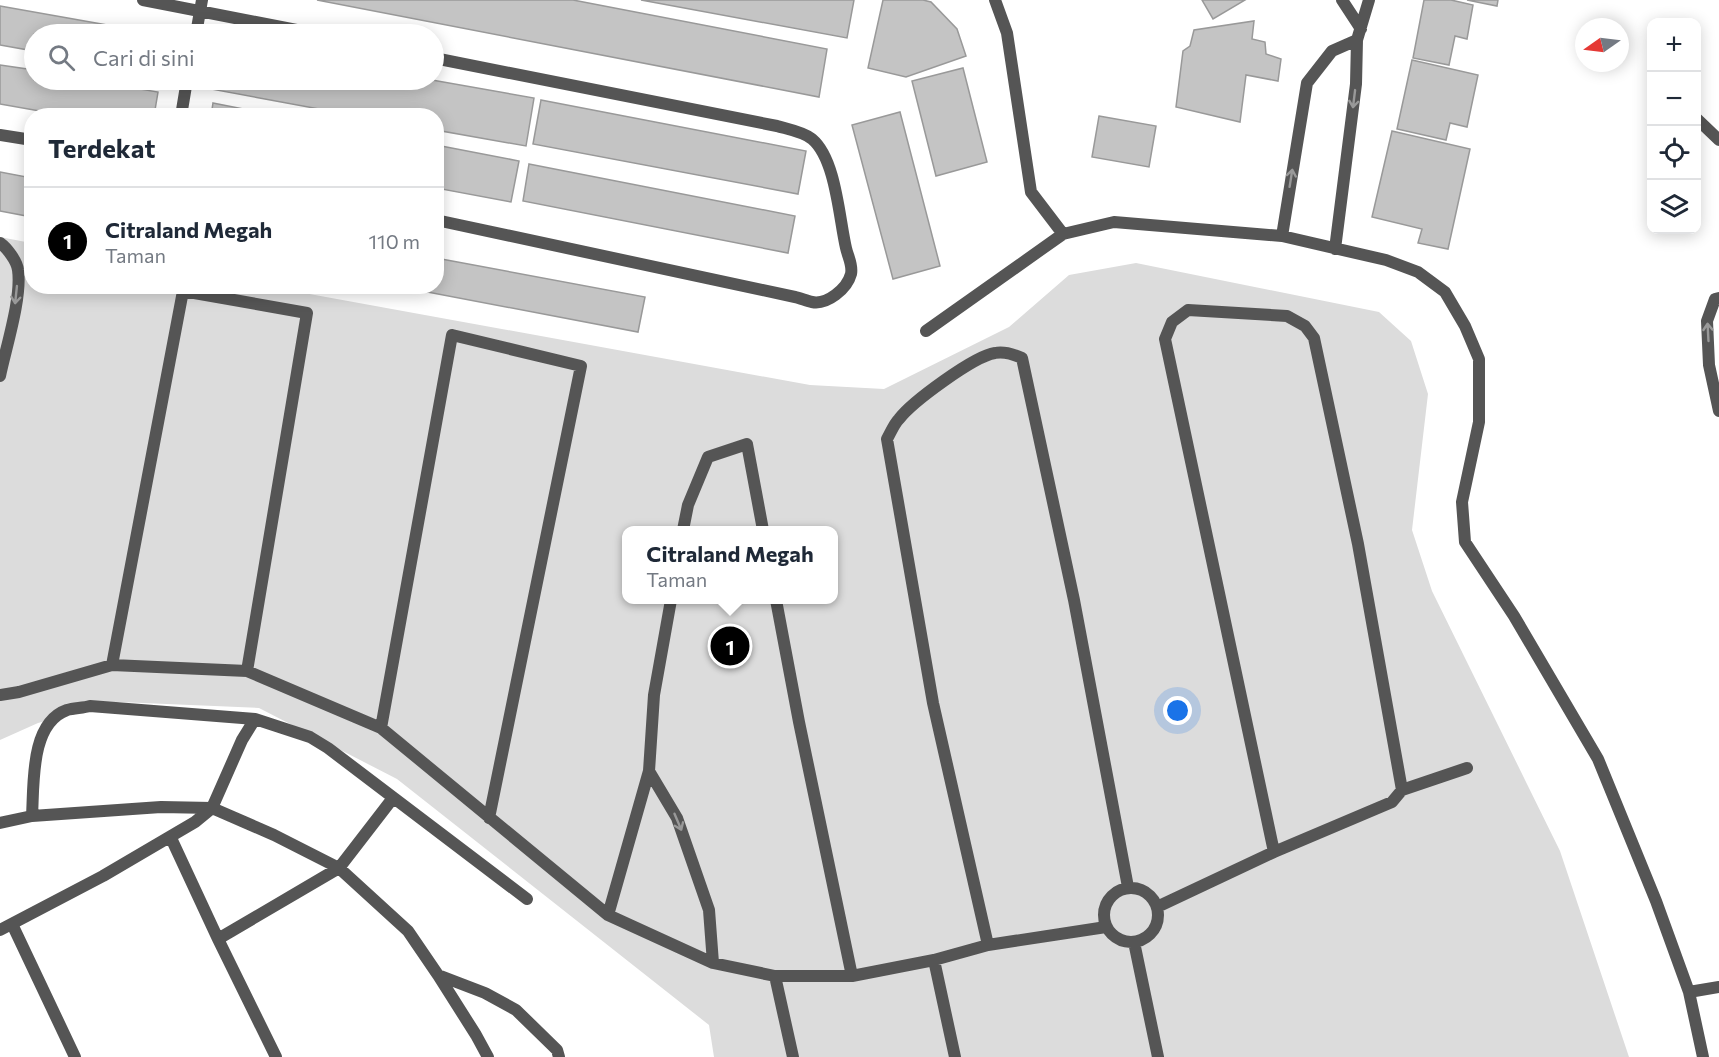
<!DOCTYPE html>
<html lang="id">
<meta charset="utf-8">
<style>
body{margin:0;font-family:Commissioner,sans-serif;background:#f6f6f7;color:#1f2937}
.controls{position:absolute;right:18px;top:18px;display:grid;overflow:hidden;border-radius:12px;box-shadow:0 3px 15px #0003}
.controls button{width:54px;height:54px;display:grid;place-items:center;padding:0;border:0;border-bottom:2px solid #e0e1e3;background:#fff;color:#1f2937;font:30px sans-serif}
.compass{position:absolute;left:1575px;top:18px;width:54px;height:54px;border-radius:50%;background:#fff;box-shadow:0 3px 15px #0003;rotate:256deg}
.you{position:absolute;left:1178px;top:711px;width:21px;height:21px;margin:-15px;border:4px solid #fff;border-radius:50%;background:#1a73e8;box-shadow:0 0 0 9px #1a73e833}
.badge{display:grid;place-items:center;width:39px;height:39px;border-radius:50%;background:#000;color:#fff;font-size:20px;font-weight:700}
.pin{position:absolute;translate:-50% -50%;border:3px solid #fff;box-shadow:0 2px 6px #0006}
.popup{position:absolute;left:622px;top:526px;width:216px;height:78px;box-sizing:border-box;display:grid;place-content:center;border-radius:12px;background:#fff;filter:drop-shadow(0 2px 4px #0005);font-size:20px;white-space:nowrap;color:#747a83}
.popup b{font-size:22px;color:#1f2937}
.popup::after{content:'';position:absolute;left:50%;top:100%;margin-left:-12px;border:12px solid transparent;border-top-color:#fff}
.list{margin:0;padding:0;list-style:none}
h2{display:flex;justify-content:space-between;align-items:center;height:78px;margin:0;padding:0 24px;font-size:26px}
h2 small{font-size:20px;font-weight:400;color:#747a83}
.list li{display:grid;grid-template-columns:39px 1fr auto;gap:18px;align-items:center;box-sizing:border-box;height:108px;padding:0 24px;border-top:2px solid #e0e1e3}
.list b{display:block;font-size:22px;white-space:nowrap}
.list p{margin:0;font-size:20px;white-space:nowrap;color:#747a83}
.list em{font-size:20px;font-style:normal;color:#747a83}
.icon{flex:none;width:33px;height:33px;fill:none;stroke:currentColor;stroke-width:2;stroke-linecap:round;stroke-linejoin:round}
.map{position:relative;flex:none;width:1719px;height:1057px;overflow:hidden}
.search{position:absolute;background:#fff;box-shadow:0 3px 15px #0003;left:24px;top:24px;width:420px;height:66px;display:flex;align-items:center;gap:15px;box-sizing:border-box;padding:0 21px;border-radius:33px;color:#747a83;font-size:22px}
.panel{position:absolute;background:#fff;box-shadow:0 3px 15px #0003;left:24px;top:108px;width:420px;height:186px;border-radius:24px}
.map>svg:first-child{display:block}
.green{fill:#dcdcdc;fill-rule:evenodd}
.building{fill:#c4c4c4;stroke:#999;stroke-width:1.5}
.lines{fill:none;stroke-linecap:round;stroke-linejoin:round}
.minor{stroke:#555;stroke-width:12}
.oneway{stroke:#999}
</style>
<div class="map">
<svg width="1719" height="1057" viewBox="0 0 1719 1057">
<rect width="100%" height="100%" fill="#fff"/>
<!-- green -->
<path class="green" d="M0,237L31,243L32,286L271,287L810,385L884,389L1009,327L1069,275L1136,263L1379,312L1411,341L1428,394L1412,530L1432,591L1560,851L1629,1057H714L709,1025L397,779L259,708L119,702L38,723L0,740ZM626,530H834V600H626Z"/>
<!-- building -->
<path class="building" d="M317,0H573L827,49L819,97Z
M641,0H854L847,38Z
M883,0H923L931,2L957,29L966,56L906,77L868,68Z
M1202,0H1245L1213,19Z
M1424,0H1451L1473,5L1467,39L1455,36L1449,65L1413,58Z
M1467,0H1498L1497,6Z
M0,6L158,34H34V51L0,45Z
M1254,21L1252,39L1265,42L1266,54L1281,59L1278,81L1246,75L1240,122L1176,107L1183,51L1190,46L1194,30Z
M1412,60L1478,75L1467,127L1450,123L1446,140L1397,129Z
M0,65L34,70V80H87L158,92L154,116H68L0,104Z
M963,68L987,162L936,176L912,81Z
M212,80H432L534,98L526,146L436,130V116H357L211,89Z
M541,100L806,151L798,194L533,144Z
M213,103L278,116H211Z
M900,112L940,266L893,279L852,125Z
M1099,116L1156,126L1149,167L1092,157Z
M1392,131L1470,149L1448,249L1418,243L1422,229L1372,217Z
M436,145L519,161L511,202L436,188Z
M529,164L795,216L788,253L523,201Z
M0,172L32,178V217L0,211Z
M436,258L645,297L638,332L396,286H436Z"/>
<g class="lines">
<!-- minor -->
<path class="minor" d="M143,0L317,34
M995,0L1007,33L1031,192L1063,234
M1342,0L1361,29
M196,34L202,0
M434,58L777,126C787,129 804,132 812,139C836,159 839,218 846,248C848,257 853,265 851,274C847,289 827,305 812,302C807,301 800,298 795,297L436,220
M181,116L187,80
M1696,118L1719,140
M0,135L32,140
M1282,236L1307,83L1332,51L1357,40
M0,243C7,248 17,261 18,270C22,298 6,347 0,376
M1335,249L1356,84L1357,40L1369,0
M1719,298L1715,299L1707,321L1709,365L1719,411
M926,331L1063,234L1114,222L1282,236L1386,260L1418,272L1445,292L1465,326L1479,359V422L1462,502L1465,542L1514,616L1598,759L1656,901L1689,992L1703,1057
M683,530L688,505L708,457L747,444L763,530
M776,600L799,722L852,976
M112,665L183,291L307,313L247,671
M0,695L19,692L112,665L247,671L381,728L608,915L713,963L775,976H852L934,960L988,945L1106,927
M381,728L452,335L581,366L489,818
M649,771L677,818L709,910L713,963
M32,816C34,784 30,723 67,710C74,708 83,708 90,706L255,719L310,737L328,748L527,899
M0,823L32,816L161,807L212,808L274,835L339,868L408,931L438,975L476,1035L488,1057
M171,838L218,939L276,1057
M1274,852L1165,339L1172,322L1188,310L1287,316L1305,326L1314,338L1358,544L1402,790
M1104 915a27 27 0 1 1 54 0a27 27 0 1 1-54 0Z
M1157,907L1274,852L1392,802L1402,790L1467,768
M608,915L649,771L654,695L671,600
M12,924L75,1057
M0,930L103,876L195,822L212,808L242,740L255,719
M218,939L339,868L393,798
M1134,942L1158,1057
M988,945L933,703L887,439C891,432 894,424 899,419C912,402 974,356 995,353C1004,351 1013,354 1022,358L1074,600L1128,887
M934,960L955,1057
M438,975L485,993L516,1010L557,1050L559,1057
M775,976L793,1057
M1689,992L1719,987"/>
</g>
<!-- one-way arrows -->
<defs><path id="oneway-shaft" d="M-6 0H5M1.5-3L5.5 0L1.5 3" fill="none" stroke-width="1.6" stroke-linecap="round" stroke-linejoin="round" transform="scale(1.5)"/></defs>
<g class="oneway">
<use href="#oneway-shaft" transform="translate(1354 99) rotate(97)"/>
<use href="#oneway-shaft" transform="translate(1291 178) rotate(-81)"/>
<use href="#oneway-shaft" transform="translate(16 295) rotate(96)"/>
<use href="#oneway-shaft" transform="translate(1708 332) rotate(-93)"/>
<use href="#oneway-shaft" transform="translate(678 822) rotate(67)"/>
</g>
</svg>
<div class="controls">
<button>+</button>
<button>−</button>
<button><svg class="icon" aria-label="locate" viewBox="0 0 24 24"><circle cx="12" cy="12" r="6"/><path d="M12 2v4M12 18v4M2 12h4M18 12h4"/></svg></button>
<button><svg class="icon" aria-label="layers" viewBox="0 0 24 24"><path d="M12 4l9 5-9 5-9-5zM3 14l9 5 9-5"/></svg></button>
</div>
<svg class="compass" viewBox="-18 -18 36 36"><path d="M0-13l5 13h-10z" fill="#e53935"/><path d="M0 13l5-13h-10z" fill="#747a83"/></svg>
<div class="you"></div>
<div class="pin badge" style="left:730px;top:646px">1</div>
<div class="popup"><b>Citraland Megah</b>Taman</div>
<div class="search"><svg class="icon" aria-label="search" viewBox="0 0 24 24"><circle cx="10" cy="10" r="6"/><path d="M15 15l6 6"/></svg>Cari di sini</div>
<section class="panel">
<h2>Terdekat<small></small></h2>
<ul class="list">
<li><span class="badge">1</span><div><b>Citraland Megah</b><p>Taman</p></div><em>110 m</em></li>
</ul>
</section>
</div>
